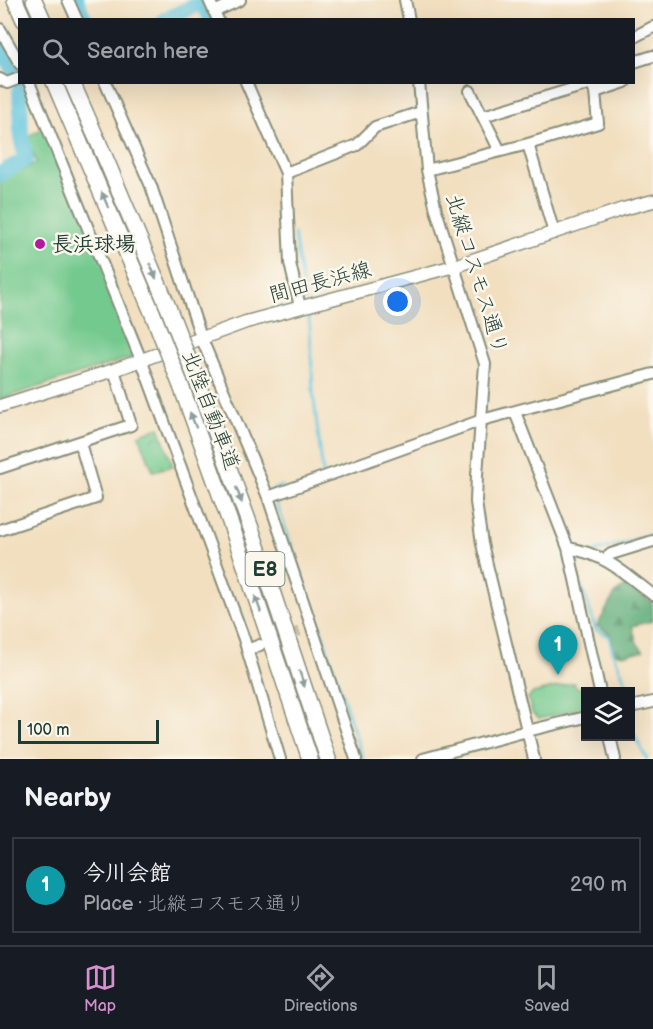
<!DOCTYPE html>
<meta charset="utf-8">
<style>
body{margin:0;font-family:"Balsamiq Sans","Klee One",sans-serif;background:#242831;color:#f1f3f6}
.controls{position:absolute;right:18px;bottom:18px;display:grid;overflow:hidden;border-radius:0px;box-shadow:0 6px 24px #0002}
.controls button{width:54px;height:54px;display:grid;place-items:center;padding:0;border:0;border-bottom:2px solid #363941;background:#171b24;color:#f1f3f6;font:30px sans-serif}
.scale{position:absolute;left:18px;bottom:15px;width:141px;box-sizing:border-box;padding-left:6px;border:3px solid #1f3d34;border-top:0;font-size:16px;line-height:21px;white-space:nowrap;color:#1f3d34;-webkit-text-stroke:4px #fbf7ec;paint-order:stroke}
.you{position:absolute;left:398px;top:302px;width:21px;height:21px;margin:-15px;border:4px solid #fff;border-radius:50%;background:#1a73e8;box-shadow:0 0 0 9px #1a73e833}
.badge{display:grid;place-items:center;width:39px;height:39px;border-radius:50%;background:#d690ce;color:#fff;font-size:20px;font-weight:700}
.pin{position:absolute;translate:-50% -50px;filter:drop-shadow(0 2px 3px #0008)}
.pin::after{content:'';position:absolute;top:32px;width:21px;height:18px;background:inherit;clip-path:polygon(0 0,100% 0,50% 100%)}
.list{margin:0;padding:0;list-style:none}
h2{display:flex;justify-content:space-between;align-items:center;height:78px;margin:0;padding:0 24px;font-size:26px}
h2 small{font-size:20px;font-weight:400;color:#9ea1a6}
.list li{display:grid;grid-template-columns:39px 1fr auto;gap:18px;align-items:center;box-sizing:border-box;height:96px;margin:0 12px 12px;padding:0 12px;border:2px solid #363941;border-radius:0px}
.list b{display:block;font-size:22px;white-space:nowrap}
.list p{margin:0;font-size:20px;white-space:nowrap;color:#9ea1a6}
.list em{font-size:20px;font-style:normal;color:#9ea1a6}
.icon{flex:none;width:33px;height:33px;fill:none;stroke:currentColor;stroke-width:2;stroke-linecap:round;stroke-linejoin:round}
.map{position:relative;flex:none;width:653px;height:759px;overflow:hidden}
.search{position:absolute;background:#171b24;box-shadow:0 6px 24px #0002;left:18px;right:18px;top:18px;height:66px;display:flex;align-items:center;gap:15px;box-sizing:border-box;padding:0 21px;border-radius:0px;color:#9ea1a6;font-size:22px}
.sheet{height:186px;background:#171b24}
nav{display:flex;justify-content:space-around;align-items:center;box-sizing:border-box;height:84px;border-top:2px solid #363941;background:#171b24;font-size:16px;color:#9ea1a6}
nav a{display:grid;justify-items:center;gap:3px}
nav .on{color:#d690ce}
.map>svg:first-child{display:block}
.forest{fill:url(#forest-firs);stroke:#3e7556;stroke-width:1.5}
.park{fill:url(#park-crowns);stroke:#498361;stroke-width:1.5}
.garden{fill:#73c98e;stroke:#498361;stroke-width:1.5}
.lines{fill:none;stroke-linecap:round;stroke-linejoin:round}
.stream{stroke:#60c5dd;stroke-width:3}
.river{stroke:#60c5dd;stroke-width:16}
.minor-tunnel{stroke:#c8bfa4;stroke-width:10;stroke-dasharray:10 5;stroke-linecap:butt}
.minor-casing{stroke:#888e7a;stroke-width:14}
.major-casing{stroke:#888e7a;stroke-width:15}
.highway-casing{stroke:#888e7a;stroke-width:18}
.minor{stroke:#fff;stroke-width:10}
.major{stroke:#fff;stroke-width:12}
.highway{stroke:#fff;stroke-width:15}
.highway-bridge-casing{stroke:#888e7a;stroke-width:18;stroke-linecap:butt}
.highway-bridge{stroke:#fff;stroke-width:15}
.oneway{fill:#8f9e9a}
.poi-dot{fill:#b5179e;stroke:#fbf7ec;stroke-width:2}
.labels{text-anchor:middle;stroke-width:5;stroke-linejoin:round;paint-order:stroke}
.shield{fill:#fbf7ec;stroke:#61756b;stroke-width:1.5}
.shield-label{font-size:20px;font-weight:bold;fill:#1f3d34}
.poi-label{font-size:21px;font-weight:bold;fill:#1f3d34;stroke:#fbf7ec;text-anchor:start}
.street-label{font-size:21px;fill:#1f3d34;stroke:#fbf7ec}
</style>
<div class="map">
<svg width="653" height="759" viewBox="0 0 653 759">
<defs>
<pattern id="forest-firs" width="22" height="20" patternUnits="userSpaceOnUse" patternTransform="scale(1.5)"><rect width="22" height="20" fill="#5ead79"/><path d="M5 1l3.5 6h-7zM16 11l3.5 6h-7z" fill="#4d8e64"/></pattern>
<pattern id="park-crowns" width="20" height="18" patternUnits="userSpaceOnUse" patternTransform="scale(1.5)"><rect width="20" height="18" fill="#73c98e"/><path d="M2 6a3 3 0 1 1 6 0M12 15a3 3 0 1 1 6 0" fill="none" stroke="#5ea475"/></pattern>
</defs>
<rect width="100%" height="100%" fill="#fbf7ec"/>
<filter id="ink" filterUnits="userSpaceOnUse"><feTurbulence type="fractalNoise" baseFrequency=".0167" numOctaves="2"/><feDisplacementMap in="SourceGraphic" scale="12" xChannelSelector="R" yChannelSelector="G"/><feConvolveMatrix kernelMatrix="1 2 1 2 8 2 1 2 1" color-interpolation-filters="sRGB"/></filter>
<filter id="wash" filterUnits="userSpaceOnUse"><feTurbulence type="fractalNoise" baseFrequency=".008" numOctaves="4" result="noise"/><feDisplacementMap in="SourceGraphic" scale="24" xChannelSelector="R" yChannelSelector="G"/><feGaussianBlur stdDeviation="1.35" result="paint"/><feColorMatrix in="noise" values="0 0 0 0 0 0 0 0 0 0 0 0 0 0 0 0 0 1.4 0 .05"/><feComposite in="paint" operator="in"/></filter>
<g filter="url(#wash)">
<rect width="100%" height="100%" fill="#f2dfc0"/>
<!-- forest -->
<path class="forest" d="M627,585L652,603L653,621L632,626L637,643L643,651L622,655L615,653L610,634L597,626L616,592Z"/>
<!-- park -->
<path class="park" d="M159,427L173,466L153,471L139,435Z"/>
<!-- garden -->
<path class="garden" d="M47,126L143,354L0,399V179L37,163L26,137Z
M574,683L575,687H578L585,692V708L539,719L532,713L528,698L533,693Z"/>
<g class="lines">
<!-- stream -->
<path class="stream" d="M294,234L305,301
M307,310L310,327L313,392L323,474
M282,486L272,490L325,642L363,759
M594,552L653,534
M577,565V562L585,555
M581,583L596,630L609,636L613,653L630,692
M630,727L647,759"/>
<!-- river -->
<path class="river" d="M76,0L85,20
M164,20L203,2L211,20
M0,45L20,81
M0,174L26,159L21,138L20,82"/>
</g>
</g>
<g filter="url(#ink)">
<g class="lines">
<!-- minor-tunnel -->
<path class="minor-tunnel" d="M280,638L300,631"/>
<defs>
<path id="minor" d="M68,0L77,20
M209,0L218,20
M405,0L409,20
M214,12L240,0
M0,29L20,64
M634,37L653,27
M634,62L653,56
M0,79L7,83L20,78
M29,82L145,370L244,639L280,759
M105,82L151,186L201,337L268,497L356,759
M246,82L286,173L290,263L300,307
M419,82L427,170L436,210L485,364L477,475L476,502L482,544L534,759
M470,91L500,151
M483,116L592,83L595,92
M427,170L528,144
M286,173L357,145L375,127L421,112
M554,233L528,144L598,123L595,92L625,82
M515,412L568,548L600,692
M0,468L131,425L114,370
M268,497L482,420L653,374
M0,530L96,498L80,443
M568,548C605,554 624,573 653,595
M605,559L611,554L653,541
M247,650L260,645
M630,707L653,702
M610,736L615,759
M423,759L527,731L586,717"/>
<path id="major" d="M0,406L114,370L246,322L458,265L623,209L653,201"/>
<path id="highway" d="M15,0L24,20
M34,0L43,20
M54,82L152,312
M72,82L107,162L168,307
M197,381L252,531L328,759
M181,386L235,536L310,759"/>
</defs>
<!-- minor casing -->
<use href="#minor" class="minor-casing"/>
<!-- major casing -->
<use href="#major" class="major-casing"/>
<!-- highway casing -->
<use href="#highway" class="highway-casing"/>
<!-- minor -->
<use href="#minor" class="minor"/>
<!-- major -->
<use href="#major" class="major"/>
<!-- highway -->
<use href="#highway" class="highway"/>
<defs>
<path id="highway-bridge" d="M168,307L197,381
M152,312L181,386"/>
</defs>
<!-- highway-bridge casing -->
<use href="#highway-bridge" class="highway-bridge-casing"/>
<!-- highway-bridge -->
<use href="#highway-bridge" class="highway-bridge"/>
</g>
<!-- one-way arrows -->
<defs><path id="oneway-solid" d="M-6-.8H1V-3.2L6.5 0L1 3.2V.8H-6Z" transform="scale(1.5)"/></defs>
<g class="oneway">
<use href="#oneway-solid" transform="translate(105 200) rotate(-113)"/>
<use href="#oneway-solid" transform="translate(153 271) rotate(68)"/>
<use href="#oneway-solid" transform="translate(193 420) rotate(-111)"/>
<use href="#oneway-solid" transform="translate(239 495) rotate(70)"/>
<use href="#oneway-solid" transform="translate(258 604) rotate(-109)"/>
<use href="#oneway-solid" transform="translate(302 679) rotate(72)"/>
</g>
</g>
<!-- markers -->
<circle class="poi-dot" cx="40" cy="244" r="6"/>
<g class="labels">
<!-- shield labels -->
<rect class="shield" x="245.5" y="552" width="39" height="34" rx="4.5"/>
<g class="shield-label">
<text x="265" y="576">E8</text>
</g>
<!-- poi labels -->
<g class="poi-label">
<text x="52" y="251">長浜球場</text>
</g>
<!-- street labels -->
<g class="street-label">
<text transform="translate(477 274) rotate(73)" y="7">北縦コスモス通り</text>
<text transform="translate(320 282) rotate(-15)" y="7">間田長浜線</text>
<text transform="translate(211 410) rotate(69)" y="7">北陸自動車道</text>
</g>
</g>
</svg>
<div class="controls">
<button><svg class="icon" aria-label="layers" viewBox="0 0 24 24"><path d="M12 4l9 5-9 5-9-5zM3 14l9 5 9-5"/></svg></button>
</div>
<div class="scale">100 m</div>
<div class="you"></div>
<div class="pin badge" style="left:558px;top:675px;background:#0f9aa8">1</div>
<div class="search"><svg class="icon" aria-label="search" viewBox="0 0 24 24"><circle cx="10" cy="10" r="6"/><path d="M15 15l6 6"/></svg>Search here</div>
</div>
<section class="sheet">
<h2>Nearby<small></small></h2>
<ul class="list">
<li><span class="badge" style="background:#0f9aa8">1</span><div><b>今川会館</b><p>Place · 北縦コスモス通り</p></div><em>290 m</em></li>
</ul>
</section>
<nav>
<a class="on"><svg class="icon" aria-label="map" viewBox="0 0 24 24"><path d="M3 6l6-2 6 2 6-2v14l-6 2-6-2-6 2zM9 4v14M15 6v14"/></svg>Map</a>
<a><svg class="icon" aria-label="directions" viewBox="0 0 24 24"><path d="M12 3l9 9-9 9-9-9zM9 14v-3h6M13 9l2 2-2 2"/></svg>Directions</a>
<a><svg class="icon" aria-label="saved" viewBox="0 0 24 24"><path d="M7 4h10v16l-5-4-5 4z"/></svg>Saved</a>
</nav>
